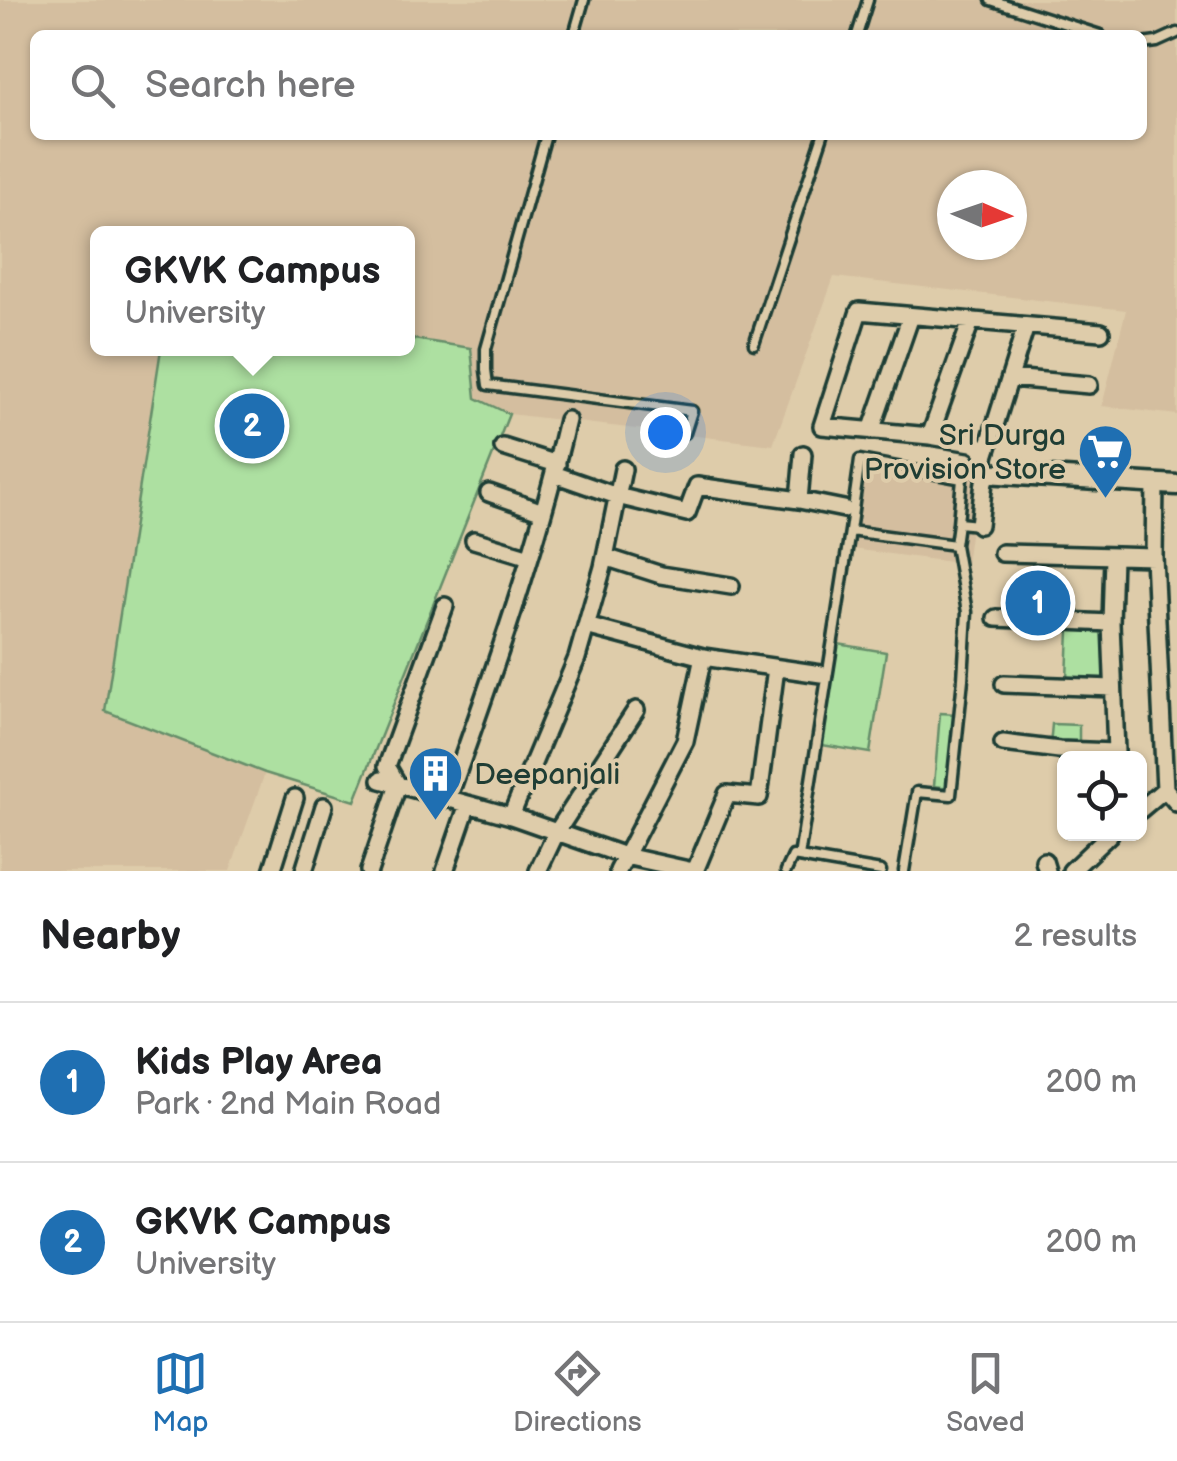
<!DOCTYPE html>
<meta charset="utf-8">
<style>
body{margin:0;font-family:"Balsamiq Sans",sans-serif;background:#f2f2f2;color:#202124}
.controls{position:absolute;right:30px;bottom:30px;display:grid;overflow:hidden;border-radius:15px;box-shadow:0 2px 8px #0004}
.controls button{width:90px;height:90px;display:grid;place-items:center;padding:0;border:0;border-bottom:2px solid #e0e0e0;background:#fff;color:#202124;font:50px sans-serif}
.compass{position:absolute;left:937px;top:170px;width:90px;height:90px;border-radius:50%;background:#fff;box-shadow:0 2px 8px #0004;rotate:92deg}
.you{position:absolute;left:665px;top:432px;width:35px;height:35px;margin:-25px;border:8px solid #fff;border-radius:50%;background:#1a73e8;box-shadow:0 0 0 15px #1a73e833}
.badge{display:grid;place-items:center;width:65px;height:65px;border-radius:50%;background:#1f6fb2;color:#fff;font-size:32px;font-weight:700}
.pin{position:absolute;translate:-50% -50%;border:5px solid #fff;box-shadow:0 2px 10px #0006}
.popup{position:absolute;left:90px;top:226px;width:325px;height:130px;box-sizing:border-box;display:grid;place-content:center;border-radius:15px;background:#fff;filter:drop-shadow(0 2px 8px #0005);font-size:32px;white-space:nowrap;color:#757577}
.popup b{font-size:38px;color:#202124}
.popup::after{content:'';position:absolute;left:50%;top:100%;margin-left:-20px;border:20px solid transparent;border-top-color:#fff}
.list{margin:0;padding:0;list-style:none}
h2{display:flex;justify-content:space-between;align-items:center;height:130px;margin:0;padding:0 40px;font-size:42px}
h2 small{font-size:32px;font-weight:400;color:#757577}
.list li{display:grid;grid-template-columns:65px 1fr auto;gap:30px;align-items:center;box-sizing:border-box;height:160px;padding:0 40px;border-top:2px solid #e0e0e0}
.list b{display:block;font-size:38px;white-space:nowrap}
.list p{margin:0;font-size:32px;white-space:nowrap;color:#757577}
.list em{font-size:32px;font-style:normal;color:#757577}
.icon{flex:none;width:55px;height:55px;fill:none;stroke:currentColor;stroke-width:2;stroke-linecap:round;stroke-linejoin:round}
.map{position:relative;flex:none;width:1177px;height:871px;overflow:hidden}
.search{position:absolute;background:#fff;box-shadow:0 2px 8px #0004;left:30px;right:30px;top:30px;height:110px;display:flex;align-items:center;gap:25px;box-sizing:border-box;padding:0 35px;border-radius:15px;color:#757577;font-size:38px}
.sheet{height:450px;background:#fff}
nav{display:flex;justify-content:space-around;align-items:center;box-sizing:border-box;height:140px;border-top:2px solid #e0e0e0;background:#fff;font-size:28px;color:#757577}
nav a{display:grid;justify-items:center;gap:5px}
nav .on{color:#1f6fb2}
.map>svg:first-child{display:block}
.built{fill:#d4be9f;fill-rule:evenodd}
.green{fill:#ade0a1;stroke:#668e6a;stroke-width:2.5}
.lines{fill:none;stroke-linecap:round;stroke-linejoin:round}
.service-casing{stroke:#1f3d34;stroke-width:15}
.minor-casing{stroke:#1f3d34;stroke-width:22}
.tertiary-casing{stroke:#1f3d34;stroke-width:25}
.service{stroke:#deccaa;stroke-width:8}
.minor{stroke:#deccaa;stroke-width:15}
.tertiary{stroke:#deccaa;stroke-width:18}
.labels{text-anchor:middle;stroke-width:8;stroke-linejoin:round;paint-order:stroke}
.poi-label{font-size:30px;fill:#1f3d34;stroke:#deccaa;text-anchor:end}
</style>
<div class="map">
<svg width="1177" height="871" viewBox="0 0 1177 871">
<rect width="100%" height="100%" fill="#deccaa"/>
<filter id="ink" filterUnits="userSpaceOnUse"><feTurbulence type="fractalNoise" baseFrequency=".01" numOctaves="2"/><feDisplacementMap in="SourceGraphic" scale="20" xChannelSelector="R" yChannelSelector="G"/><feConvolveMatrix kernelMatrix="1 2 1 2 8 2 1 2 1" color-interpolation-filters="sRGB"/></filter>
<g filter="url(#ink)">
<!-- built -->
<path class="built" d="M0,0H1177V415L1102,406L1126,310L834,277L773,445L509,414L355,801L265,773L230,871H0ZM35,35H1142V135H35ZM952,185H1012V245H952ZM97,234H407V348H97Z
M854,457L978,476L966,564L844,548Z"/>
<!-- green -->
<path class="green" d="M407,338L471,348L476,398L509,414L355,801L265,773L105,711L161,349L407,348Z
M1069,630L1106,631L1109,681L1067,679Z
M838,644L886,652L870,753L822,745Z
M940,713L956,714L950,788L934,786Z
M1052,724L1079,725V747L1050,746Z"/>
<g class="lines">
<defs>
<path id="service" d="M991,0L1100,35
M574,35L584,0
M857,35L868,0
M1142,44L1157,42L1177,33
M546,135L486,349V370L488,385L692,411L685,433
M754,344L823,135
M958,523L962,479L860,460L850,531L955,545L958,523L979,525
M799,857L850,531
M786,871L793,856L881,871
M904,871L917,792L951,795L963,679L967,612L955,545"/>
<path id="minor" d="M1010,378L1089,385
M871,431L911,316
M930,436L971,321
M503,447L557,464
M985,457L1026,326
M554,474L617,496L687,513L697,486L799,500L844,509
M1155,484L1154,557L1165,789L1177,803
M489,493L543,512
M799,500L803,454
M979,525L985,473V457L980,447L972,443L930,436L822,426L859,311L1101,332
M474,540L530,557
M1002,553L1154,557
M605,557L661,575L731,586
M996,618L1111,623
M586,626L703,657L821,674
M1004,684L1113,688
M1003,743L1059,750L1116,752L1111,623L1113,557
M381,780L511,816L625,856L693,871
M448,799C493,674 537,549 567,420
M1140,810L1165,789
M511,816L577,658L603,567L623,469
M1044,861L1047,871
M272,871L295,798
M304,871L324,806
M369,871L398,785L387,766L445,606
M445,871L468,804
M538,871L556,833L636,710
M618,871L685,741L703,657
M695,871L727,794L759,797L776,668
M1071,871L1110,834"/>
<path id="tertiary" d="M985,473L1177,485"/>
</defs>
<!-- service casing -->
<use href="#service" class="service-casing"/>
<!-- minor casing -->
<use href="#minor" class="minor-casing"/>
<!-- tertiary casing -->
<use href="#tertiary" class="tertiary-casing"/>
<!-- service -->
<use href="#service" class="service"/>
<!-- minor -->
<use href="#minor" class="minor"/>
<!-- tertiary -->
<use href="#tertiary" class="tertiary"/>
</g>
</g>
<!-- icons -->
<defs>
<symbol id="supermarket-pin" viewBox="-11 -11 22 30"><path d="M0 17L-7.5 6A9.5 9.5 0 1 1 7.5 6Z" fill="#1f6fb2" stroke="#deccaa"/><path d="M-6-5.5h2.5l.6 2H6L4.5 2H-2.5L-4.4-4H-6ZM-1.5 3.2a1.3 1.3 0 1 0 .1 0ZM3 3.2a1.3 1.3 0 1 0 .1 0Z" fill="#fff"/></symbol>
<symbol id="building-pin" viewBox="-11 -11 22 30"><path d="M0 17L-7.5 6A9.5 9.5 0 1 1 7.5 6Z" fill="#1f6fb2" stroke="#deccaa"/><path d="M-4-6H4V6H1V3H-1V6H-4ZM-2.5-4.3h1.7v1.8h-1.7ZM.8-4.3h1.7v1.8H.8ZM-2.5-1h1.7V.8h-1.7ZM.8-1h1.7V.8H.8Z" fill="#fff"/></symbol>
</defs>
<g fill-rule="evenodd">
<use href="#supermarket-pin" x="1074" y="420" width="63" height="86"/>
<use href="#building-pin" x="404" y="742" width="63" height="86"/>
</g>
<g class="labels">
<!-- poi labels -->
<g class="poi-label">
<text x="1066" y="445">Sri Durga<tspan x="1066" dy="34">Provision Store</tspan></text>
<text x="474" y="784" text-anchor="start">Deepanjali</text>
</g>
</g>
</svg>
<div class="controls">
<button><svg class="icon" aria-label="locate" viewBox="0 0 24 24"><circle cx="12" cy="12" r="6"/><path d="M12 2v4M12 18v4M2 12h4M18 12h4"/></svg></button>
</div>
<svg class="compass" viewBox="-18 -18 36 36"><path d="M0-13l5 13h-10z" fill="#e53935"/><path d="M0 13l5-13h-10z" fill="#757577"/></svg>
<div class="you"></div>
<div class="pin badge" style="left:1038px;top:603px">1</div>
<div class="pin badge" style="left:252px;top:426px">2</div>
<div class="popup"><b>GKVK Campus</b>University</div>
<div class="search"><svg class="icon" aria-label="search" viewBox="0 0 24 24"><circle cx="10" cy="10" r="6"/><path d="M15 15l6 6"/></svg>Search here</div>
</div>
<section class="sheet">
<h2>Nearby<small>2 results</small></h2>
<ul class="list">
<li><span class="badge">1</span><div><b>Kids Play Area</b><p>Park · 2nd Main Road</p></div><em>200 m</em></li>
<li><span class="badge">2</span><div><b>GKVK Campus</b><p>University</p></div><em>200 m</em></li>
</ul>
</section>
<nav>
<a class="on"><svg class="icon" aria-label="map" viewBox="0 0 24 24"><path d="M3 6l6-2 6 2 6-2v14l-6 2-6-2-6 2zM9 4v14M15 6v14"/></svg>Map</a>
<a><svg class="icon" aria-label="directions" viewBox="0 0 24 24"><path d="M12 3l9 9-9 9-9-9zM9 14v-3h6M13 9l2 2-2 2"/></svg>Directions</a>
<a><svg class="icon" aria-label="saved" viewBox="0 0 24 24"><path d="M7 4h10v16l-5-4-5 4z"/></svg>Saved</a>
</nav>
